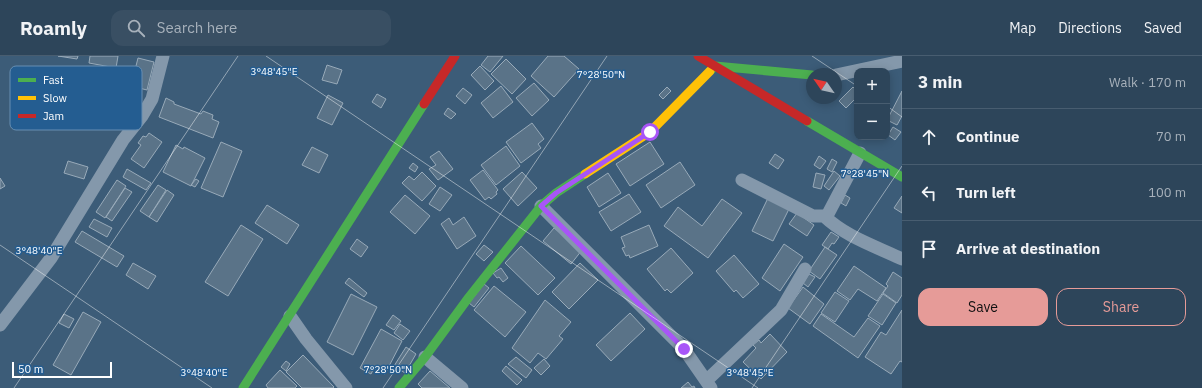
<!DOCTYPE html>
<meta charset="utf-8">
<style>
body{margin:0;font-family:"IBM Plex Sans",sans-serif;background:#394f63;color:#f1f3f6}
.controls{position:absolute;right:12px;top:12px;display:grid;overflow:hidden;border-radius:8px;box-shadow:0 2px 10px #0003}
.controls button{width:36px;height:36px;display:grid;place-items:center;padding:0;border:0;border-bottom:1px solid #485d70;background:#2d455a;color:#f1f3f6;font:20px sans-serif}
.compass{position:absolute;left:806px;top:12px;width:36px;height:36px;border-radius:50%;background:#2d455a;box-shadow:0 2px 10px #0003;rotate:304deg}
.scale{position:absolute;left:12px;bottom:10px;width:100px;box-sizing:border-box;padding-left:4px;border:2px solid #fff;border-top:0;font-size:11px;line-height:14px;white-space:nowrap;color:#fff;-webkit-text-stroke:3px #245d91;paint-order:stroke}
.stop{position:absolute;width:12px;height:12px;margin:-9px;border:3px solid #a855f7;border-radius:50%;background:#fff}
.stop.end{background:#a855f7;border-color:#fff;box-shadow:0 1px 4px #0008}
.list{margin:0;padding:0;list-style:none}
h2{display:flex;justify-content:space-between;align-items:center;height:52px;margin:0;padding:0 16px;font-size:17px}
h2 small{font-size:13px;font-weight:400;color:#a7b1bb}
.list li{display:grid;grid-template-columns:26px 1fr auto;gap:12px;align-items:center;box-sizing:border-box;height:56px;padding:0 16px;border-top:1px solid #485d70}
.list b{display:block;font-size:15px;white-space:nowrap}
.list em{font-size:13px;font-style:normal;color:#a7b1bb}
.actions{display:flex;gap:8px;padding:12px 16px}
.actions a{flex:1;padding:9px 0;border:1px solid #e69b98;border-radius:12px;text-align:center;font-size:14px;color:#e69b98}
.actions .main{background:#e69b98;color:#111}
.icon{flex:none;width:22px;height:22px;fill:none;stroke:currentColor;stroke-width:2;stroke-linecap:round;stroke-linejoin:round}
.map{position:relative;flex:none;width:902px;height:332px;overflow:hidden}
header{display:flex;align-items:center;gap:24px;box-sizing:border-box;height:56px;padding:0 20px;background:#2d455a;border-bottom:1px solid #485d70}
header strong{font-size:19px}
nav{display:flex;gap:22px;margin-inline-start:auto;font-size:14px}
.search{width:280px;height:36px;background:#394f63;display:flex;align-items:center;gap:10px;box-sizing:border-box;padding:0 14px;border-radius:12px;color:#a7b1bb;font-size:15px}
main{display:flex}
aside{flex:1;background:#2d455a}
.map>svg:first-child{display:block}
.building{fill:#5a7388;stroke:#98aab9}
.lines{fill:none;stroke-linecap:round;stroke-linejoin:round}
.street{stroke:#8498ab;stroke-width:13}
.fast{stroke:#4caf50;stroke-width:9}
.slow{stroke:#ffc107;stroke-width:9}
.jam{stroke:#c62828;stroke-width:9}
.route{stroke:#a855f7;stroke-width:5}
.ticks{fill:none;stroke:#fff;stroke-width:1;stroke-opacity:0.45}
.key{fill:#245d91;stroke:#668eb2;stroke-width:1}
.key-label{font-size:11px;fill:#fff}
.ticks-label{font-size:10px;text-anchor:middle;fill:#fff;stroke:#245d91;stroke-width:3;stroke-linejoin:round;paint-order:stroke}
</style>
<header>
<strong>Roamly</strong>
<div class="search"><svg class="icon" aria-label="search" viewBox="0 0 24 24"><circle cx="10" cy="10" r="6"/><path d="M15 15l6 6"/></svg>Search here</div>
<nav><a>Map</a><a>Directions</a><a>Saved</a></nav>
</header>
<main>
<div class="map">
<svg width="902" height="332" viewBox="0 0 902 332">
<rect width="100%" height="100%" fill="#3c5c78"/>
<!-- building -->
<path class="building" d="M58,0H78L77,3Z
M90,0H118L116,12L89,7Z
M488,0H503L490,16L481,9Z
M548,0H564L579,13L554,41L531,20Z
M138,2L154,6L147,34L131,30Z
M506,3L526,23L512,38L491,18Z
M327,9L342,14L337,28L322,24Z
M480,10L494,25L485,34L471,19Z
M534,27L549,44L532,60L516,42Z
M501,30L513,46L493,62L481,47Z
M667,31L671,35L663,43L659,39Z
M853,31L857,35V41L846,52L839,45Z
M463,32L472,39L465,48L456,40Z
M902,35V60L897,69L887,64Z
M377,38L386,43L381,52L372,46Z
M328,39L343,47L332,69L317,62Z
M166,42L174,46V48L201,58L203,55L213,59L212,63L219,66L213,82L159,61Z
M448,52L456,58L451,63L444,58Z
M532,67L544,83L538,88L541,92L521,107L506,86Z
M893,71L901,76L895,84L888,79Z
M149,77L162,86L144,112L131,103L141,89L138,87L143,80L146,81Z
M221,86L242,95L223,141L201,132Z
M650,86L664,108L630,130L616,108Z
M176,89L183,93L184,91L205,102L191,130L163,116Z
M506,90L520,110L496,129L481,109Z
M312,91L328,99L319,117L302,109Z
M439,95L453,113L438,124L429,113L436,109L430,101Z
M775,98L784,104L778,113L769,107Z
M819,100L826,105L820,113L814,109Z
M832,103L837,106L832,116L827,113Z
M68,105L88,111L84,123L64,117Z
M680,106L695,129L661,152L646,129Z
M413,107L418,111L415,116L409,112Z
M127,113L151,127L146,134L123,121Z
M483,114L498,134L496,136L497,138L491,143L489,141L485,144L470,124Z
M834,115L840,120L829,134L824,130Z
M422,116L436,130L422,145L402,127L409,120L414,124Z
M522,116L537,132L518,150L503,133Z
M608,117L621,137L599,151L587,131Z
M816,117L825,119L821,133L813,131Z
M0,122L5,130L0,133Z
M196,123L199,125L195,131L191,129Z
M117,124L126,130L105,162L96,156Z
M158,129L166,134L149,161L140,155Z
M440,131L452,139L440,155L429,148Z
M125,132L132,136L112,165L106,161Z
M167,134L174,139L157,166L149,161Z
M629,138L641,156L611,175L599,156Z
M405,139L430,160L415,178L390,156Z
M845,139L850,142L846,150L841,147Z
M902,140V157L894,152Z
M768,142L789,153L773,185L752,175Z
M722,143L742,157L708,202L664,170L678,151L702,170Z
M267,149L299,169L287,188L255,167Z
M797,157L814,169L807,180L789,168Z
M464,161L476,180L457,193L441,168L449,162L453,169Z
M94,163L112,172L107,181L89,171Z
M241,169L263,183L228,240L205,226Z
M649,169L658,190L630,202L629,199L626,200L622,192L625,191L621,181Z
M554,172L582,194L571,208L543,185Z
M82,175L124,200L117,211L75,186Z
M831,176L839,181L834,188L832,187L828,193L822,189Z
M357,183L368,191L361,201L350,193Z
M784,188L803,201L780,235L762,222Z
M484,189L493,196L484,205L476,198Z
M521,190L555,222L538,239L505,207Z
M825,191L837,199L820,223L809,215Z
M671,192L693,217L671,237L667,233L665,235L647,213Z
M734,199L759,228L743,242L736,234L734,236L716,215Z
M133,207L156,220L148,233L126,219Z
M580,207L598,224L569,253L552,236Z
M854,210L886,232L877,245L858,233L850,244L837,235Z
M501,212L508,222L503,226L499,221L497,222L493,217Z
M893,216L902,222V239L897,247L883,237L888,230L886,228Z
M809,218L815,221L808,231L803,227Z
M349,222L367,237L364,241L345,227Z
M484,228L489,232L474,251L469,247Z
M494,230L526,256L505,281L474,254Z
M803,231L824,248L810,268L788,252Z
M835,236L849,245L835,266L821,257Z
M351,238L377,251L353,299L327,286Z
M883,238L896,247L882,269L868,260Z
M545,244L571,266L559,280L563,283L546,303L538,297L530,307L512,292Z
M902,254V306L900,305L891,318L865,301L881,276L886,279Z
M83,256L101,266L71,319L53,309Z
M630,257L645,273L611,305L596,289Z
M64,258L74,263L69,272L59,267Z
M821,258L854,281L868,262L880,270L858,302L813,270Z
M393,259L401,265L394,274L386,269Z
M400,268L410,275L403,284L394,277Z
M381,273L402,285L385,318L374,312L371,318L360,312Z
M770,278L787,296L761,323L743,306L756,292L753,289L759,284L761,287Z
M406,291L416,298L405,317L394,310Z
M303,299L334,331L333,332H302L286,316Z
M516,301L532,314L526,322L508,308Z
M544,303L550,310L541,319L534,312Z
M286,305L290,308L286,315L281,311Z
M506,310L522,324L517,329L502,315Z
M280,314L297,330L295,332H268L266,329Z
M430,315L450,332H422L418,328Z
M688,326L692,331L694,330L695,332H681Z"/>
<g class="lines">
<!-- street -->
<path class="street" d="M836,19L902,5
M742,124L813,160H824L828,158L860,97
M541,150L684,293L711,332
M824,160C846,181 875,190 902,203
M290,260L306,283L346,332
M0,269L51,202L123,84L142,60L152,43L163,0
M425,301L462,332
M706,325L781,254L805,213"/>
<!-- fast -->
<path class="fast" d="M710,15L715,10L812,19
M807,65L902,121
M243,332L424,48
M399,332L425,301L469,241L541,150L556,137L585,118"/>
<!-- slow -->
<path class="slow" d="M585,118L650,76L710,15"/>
<!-- jam -->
<path class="jam" d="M698,0L807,65
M424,48L455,0"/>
</g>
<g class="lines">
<!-- route -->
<path class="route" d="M650,76L556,137L541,150L684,293"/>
</g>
<!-- ticks -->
<path class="ticks" d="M266,0L758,332M812,0L857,30M887,50L902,61M0,189L212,332M14,332L238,0M383,332L607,0M752,332L902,110"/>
<!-- legend -->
<rect x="10" y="10" width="132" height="64" rx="6" class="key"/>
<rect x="18" y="22" width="18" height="4" fill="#4caf50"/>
<rect x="18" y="40" width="18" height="4" fill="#ffc107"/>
<rect x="18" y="58" width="18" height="4" fill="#c62828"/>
<g class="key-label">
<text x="43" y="28">Fast</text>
<text x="43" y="46">Slow</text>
<text x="43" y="64">Jam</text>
</g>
<g class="ticks-label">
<text x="274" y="19">3°48'45"E</text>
<text x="601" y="22">7°28'50"N</text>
<text x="865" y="121">7°28'45"N</text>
<text x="39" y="198">3°48'40"E</text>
<text x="388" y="317">7°28'50"N</text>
<text x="204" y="320">3°48'40"E</text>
<text x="750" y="320">3°48'45"E</text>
</g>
</svg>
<div class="controls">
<button>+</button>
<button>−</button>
</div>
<svg class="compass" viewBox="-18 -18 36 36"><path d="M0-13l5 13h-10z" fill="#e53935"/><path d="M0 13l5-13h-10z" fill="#a7b1bb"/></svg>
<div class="scale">50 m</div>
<div class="stop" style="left:650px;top:76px"></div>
<div class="stop end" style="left:684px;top:293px"></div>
</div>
<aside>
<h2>3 min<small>Walk · 170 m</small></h2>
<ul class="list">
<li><svg class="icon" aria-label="ahead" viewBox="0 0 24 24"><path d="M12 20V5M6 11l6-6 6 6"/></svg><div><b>Continue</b></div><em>70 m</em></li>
<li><svg class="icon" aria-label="left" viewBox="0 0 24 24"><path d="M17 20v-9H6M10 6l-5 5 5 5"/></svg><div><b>Turn left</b></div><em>100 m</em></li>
<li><svg class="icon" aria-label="arrive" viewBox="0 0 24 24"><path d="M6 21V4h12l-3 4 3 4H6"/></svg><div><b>Arrive at destination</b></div></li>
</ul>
<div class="actions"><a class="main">Save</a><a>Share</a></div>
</aside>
</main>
